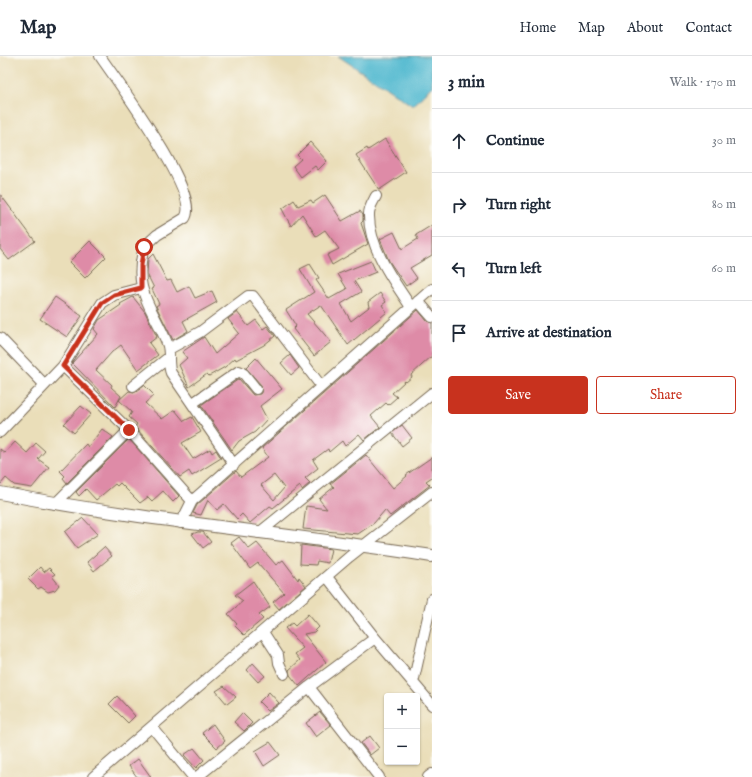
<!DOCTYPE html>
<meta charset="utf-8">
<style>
body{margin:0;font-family:"IM FELL English",serif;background:#f2f2f3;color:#1f2937}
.controls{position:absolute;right:12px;bottom:12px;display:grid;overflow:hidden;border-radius:4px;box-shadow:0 1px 3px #0004}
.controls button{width:36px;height:36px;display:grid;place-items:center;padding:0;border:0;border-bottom:1px solid #e0e1e3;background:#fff;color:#1f2937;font:20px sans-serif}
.stop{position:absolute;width:12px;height:12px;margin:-9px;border:3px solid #c8321e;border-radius:50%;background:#fff}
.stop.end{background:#c8321e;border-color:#fff;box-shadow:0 1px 4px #0008}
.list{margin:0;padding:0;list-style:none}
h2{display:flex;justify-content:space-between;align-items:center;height:52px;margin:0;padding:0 16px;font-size:17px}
h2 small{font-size:13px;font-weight:400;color:#747a83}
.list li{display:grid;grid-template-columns:26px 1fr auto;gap:12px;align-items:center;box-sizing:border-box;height:64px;padding:0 16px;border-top:1px solid #e0e1e3}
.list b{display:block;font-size:15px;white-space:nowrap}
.list em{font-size:13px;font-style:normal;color:#747a83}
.actions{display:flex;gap:8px;padding:12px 16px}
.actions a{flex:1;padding:9px 0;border:1px solid #c8321e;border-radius:4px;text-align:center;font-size:14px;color:#c8321e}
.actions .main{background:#c8321e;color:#fff}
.icon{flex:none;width:22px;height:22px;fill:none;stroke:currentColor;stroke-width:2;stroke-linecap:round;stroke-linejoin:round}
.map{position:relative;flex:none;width:432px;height:721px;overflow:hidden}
header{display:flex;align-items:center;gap:24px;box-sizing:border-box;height:56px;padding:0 20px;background:#fff;border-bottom:1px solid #e0e1e3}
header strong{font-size:19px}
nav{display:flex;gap:22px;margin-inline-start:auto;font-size:14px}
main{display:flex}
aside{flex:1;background:#fff}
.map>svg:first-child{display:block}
.water{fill:#50b8cf;stroke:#467176}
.building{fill:#de8ba7;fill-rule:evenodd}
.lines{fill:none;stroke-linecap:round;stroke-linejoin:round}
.minor-casing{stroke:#786954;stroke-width:12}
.tertiary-casing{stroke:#786954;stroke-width:14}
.minor{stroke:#fff;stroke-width:10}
.tertiary{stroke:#fff;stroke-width:12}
.route{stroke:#c8321e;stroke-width:5}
</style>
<header>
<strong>Map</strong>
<nav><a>Home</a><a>Map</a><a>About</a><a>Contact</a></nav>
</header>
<main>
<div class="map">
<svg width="432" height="721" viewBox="0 0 432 721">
<rect width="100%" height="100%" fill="#fdfcf7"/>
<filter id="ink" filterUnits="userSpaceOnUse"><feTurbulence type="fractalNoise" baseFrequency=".025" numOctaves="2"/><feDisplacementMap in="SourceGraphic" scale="8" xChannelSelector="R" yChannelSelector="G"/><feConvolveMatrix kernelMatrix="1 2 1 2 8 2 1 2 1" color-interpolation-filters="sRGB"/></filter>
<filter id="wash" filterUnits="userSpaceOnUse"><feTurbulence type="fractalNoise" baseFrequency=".012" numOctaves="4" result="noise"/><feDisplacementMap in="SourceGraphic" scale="16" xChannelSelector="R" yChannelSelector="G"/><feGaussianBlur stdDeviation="0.9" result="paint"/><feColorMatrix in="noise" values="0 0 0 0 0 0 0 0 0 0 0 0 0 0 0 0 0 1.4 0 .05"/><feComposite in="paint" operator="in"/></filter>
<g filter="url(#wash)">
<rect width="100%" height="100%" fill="#eadeb9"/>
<!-- water -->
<path class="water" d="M338,0H432V30L413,50Z"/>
<g id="blocks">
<!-- building -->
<path class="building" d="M385,83L406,116L379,134L356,99L367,92L368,94Z
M310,86L327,105L318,114L315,110L301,121L293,110L301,103L297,99Z
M0,138L35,185L9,204L0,193Z
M325,139L342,165L360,155L363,159V165L361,167L368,188L332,209L327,199L339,193L325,174L316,180L302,158L291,170L282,153L294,144L298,150L311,144L313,147Z
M432,169V199L410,212L417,222L406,230L389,205L380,183L394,176L402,193L418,183L416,179Z
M90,185L106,201L85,222L69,206Z
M153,198L167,225L171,224L177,236L189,230L195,242L212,235L217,246L183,265L188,275L173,284L156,250L159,248L152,233L154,232L147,218L148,203Z
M371,205L376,216L354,225L361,236L341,248L351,265L369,251L368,246L380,237L386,246L382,249L387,256L348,289L321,249L307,258L331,286L314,300L293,273L296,270L286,254L314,236L300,213L310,208L319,222L316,224L329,243L347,233L338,218Z
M55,241L82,260L67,281L40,263Z
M133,241L145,256L157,281L149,287L158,299L138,314L121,289L112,296L96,314L112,329L111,331L121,340L115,351L72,307L98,278L94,273L99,264L121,249L120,248Z
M418,254L427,265L432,267V300L411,319L412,321L406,326L405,325L392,337L397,341L388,349L386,347L371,360L380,371L364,384L359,378L345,390L342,385L329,396L328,393L313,404L318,412L305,422L310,427L302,434L300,430L273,452L270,450L250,467L242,458L237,463L224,448L217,454L208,444L201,459L193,457L197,449L236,415L241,421L268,401L262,392ZM274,419L284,432L274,444L261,429Z
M237,256L248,270L256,264L263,273L267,270L275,280L264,289L236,304L235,302L225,311L209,320L207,318L189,331L179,309L187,302L182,296L204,281L215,298L239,277L228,263Z
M290,299L299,312L291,319L281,307Z
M256,302L282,333L260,350L267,363L255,376L239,385L232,394L201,349L239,323L253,339L260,338L262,335L261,329L246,312Z
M144,329L154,339L145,347L162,363L175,354L184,365L192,361L201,376L182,387L193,403L210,393L212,397L216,394L221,402L192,420L189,415L180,421L135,371L137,368L129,361L132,356L119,344L129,335L134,336Z
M81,350L91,358L74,377L64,368Z
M402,369L412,382L402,390L392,377Z
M102,373L113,381L67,427L63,422L65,420L60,415L86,388L88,391Z
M129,383L179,440L173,446L163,435L152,445L148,441L140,447L120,427L117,430L115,428L96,444L86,433L79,440L76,436Z
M15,386L27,397L36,387L45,395L38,403L49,411L32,432L14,429L6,422L0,429V393L5,397Z
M366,399L393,432L407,420L406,419L432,401V421L426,425L430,429L390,460L385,454L374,467L358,478L303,473L306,450L327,453L319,443L334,431L330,428Z
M83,462L98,478L77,492L65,476Z
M198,476H203L211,486L203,492L192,478Z
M239,481L249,493L257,487L276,509L283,504L298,524L299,521L306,530L279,553L273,546L284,537L258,507L250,513L231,487Z
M301,489L331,493L328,507L317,505L316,509L300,508Z
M104,491L112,500L94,515L87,506Z
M40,511L44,516L49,512L55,518L52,520L59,529L55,534L48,536L41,531L38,533L28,523Z
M253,525L270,551L259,559L263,563L244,579L235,570L237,568L228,558L243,545L235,539Z
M308,558L319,571L314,576L304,578L326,606L299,630L290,619L289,614L300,604L295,598L303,592L285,572L292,567L295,570Z
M253,607L265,620L258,626L247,614Z
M224,630L236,641L227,648L216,635Z
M269,636L279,647L268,655L259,646Z
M117,640L135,660L128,667L109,648Z
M320,656L331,669L316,681L306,667Z
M242,657L252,667L244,675L234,666Z
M213,668L225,685L217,692L202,677Z
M370,680L379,692L370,699L361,687Z
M270,686L280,699L264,710L255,695Z
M194,692L204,704L196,712L184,699Z
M138,703L151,721H137L129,710Z"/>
</g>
</g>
<g filter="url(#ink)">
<use href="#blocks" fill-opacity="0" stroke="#786954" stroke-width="1"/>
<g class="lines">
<defs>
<path id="minor" d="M100,0C116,24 202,138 185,162L157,179L144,191C132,235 152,250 167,287C171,296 167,307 171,317L234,409
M376,140C373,146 369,151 369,158C368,190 394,226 411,251
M418,245L432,261
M0,282L45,329
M169,293L200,276L248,240H253L321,330
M63,310L129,374L192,445
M133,330L168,302
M193,347L239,315L244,318L256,333
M0,376L63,310L102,247L114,239L141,232
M55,448L129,374
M181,467L192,445L432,233
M259,477L432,337
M327,521L375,582L432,649
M263,576L278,599L279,607L284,618
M413,627L432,543
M309,631L379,721
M152,671L193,721
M93,721L349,501L432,436
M197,721L309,631L375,582
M428,721L432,718"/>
<path id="tertiary" d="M0,437C143,465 288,477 432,500"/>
</defs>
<!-- minor casing -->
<use href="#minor" class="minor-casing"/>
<!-- tertiary casing -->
<use href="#tertiary" class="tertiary-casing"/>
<!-- minor -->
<use href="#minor" class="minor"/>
<!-- tertiary -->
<use href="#tertiary" class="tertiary"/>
</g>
</g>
<g class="lines" filter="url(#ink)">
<!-- route -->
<path class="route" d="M129,374L63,310L102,247L114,239L141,232V209L144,191"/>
</g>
</svg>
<div class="controls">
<button>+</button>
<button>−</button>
</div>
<div class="stop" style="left:144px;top:191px"></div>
<div class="stop end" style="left:129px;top:374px"></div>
</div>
<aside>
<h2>3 min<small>Walk · 170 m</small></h2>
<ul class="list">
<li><svg class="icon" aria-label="ahead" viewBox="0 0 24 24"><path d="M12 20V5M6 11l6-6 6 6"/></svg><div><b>Continue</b></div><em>30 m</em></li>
<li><svg class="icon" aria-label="right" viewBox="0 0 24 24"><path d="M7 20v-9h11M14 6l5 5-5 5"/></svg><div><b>Turn right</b></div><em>80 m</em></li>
<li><svg class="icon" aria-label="left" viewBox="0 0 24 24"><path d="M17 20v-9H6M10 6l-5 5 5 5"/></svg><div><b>Turn left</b></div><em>60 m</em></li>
<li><svg class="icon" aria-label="arrive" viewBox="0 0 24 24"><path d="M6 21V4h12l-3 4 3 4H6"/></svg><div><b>Arrive at destination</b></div></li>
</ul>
<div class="actions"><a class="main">Save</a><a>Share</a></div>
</aside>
</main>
